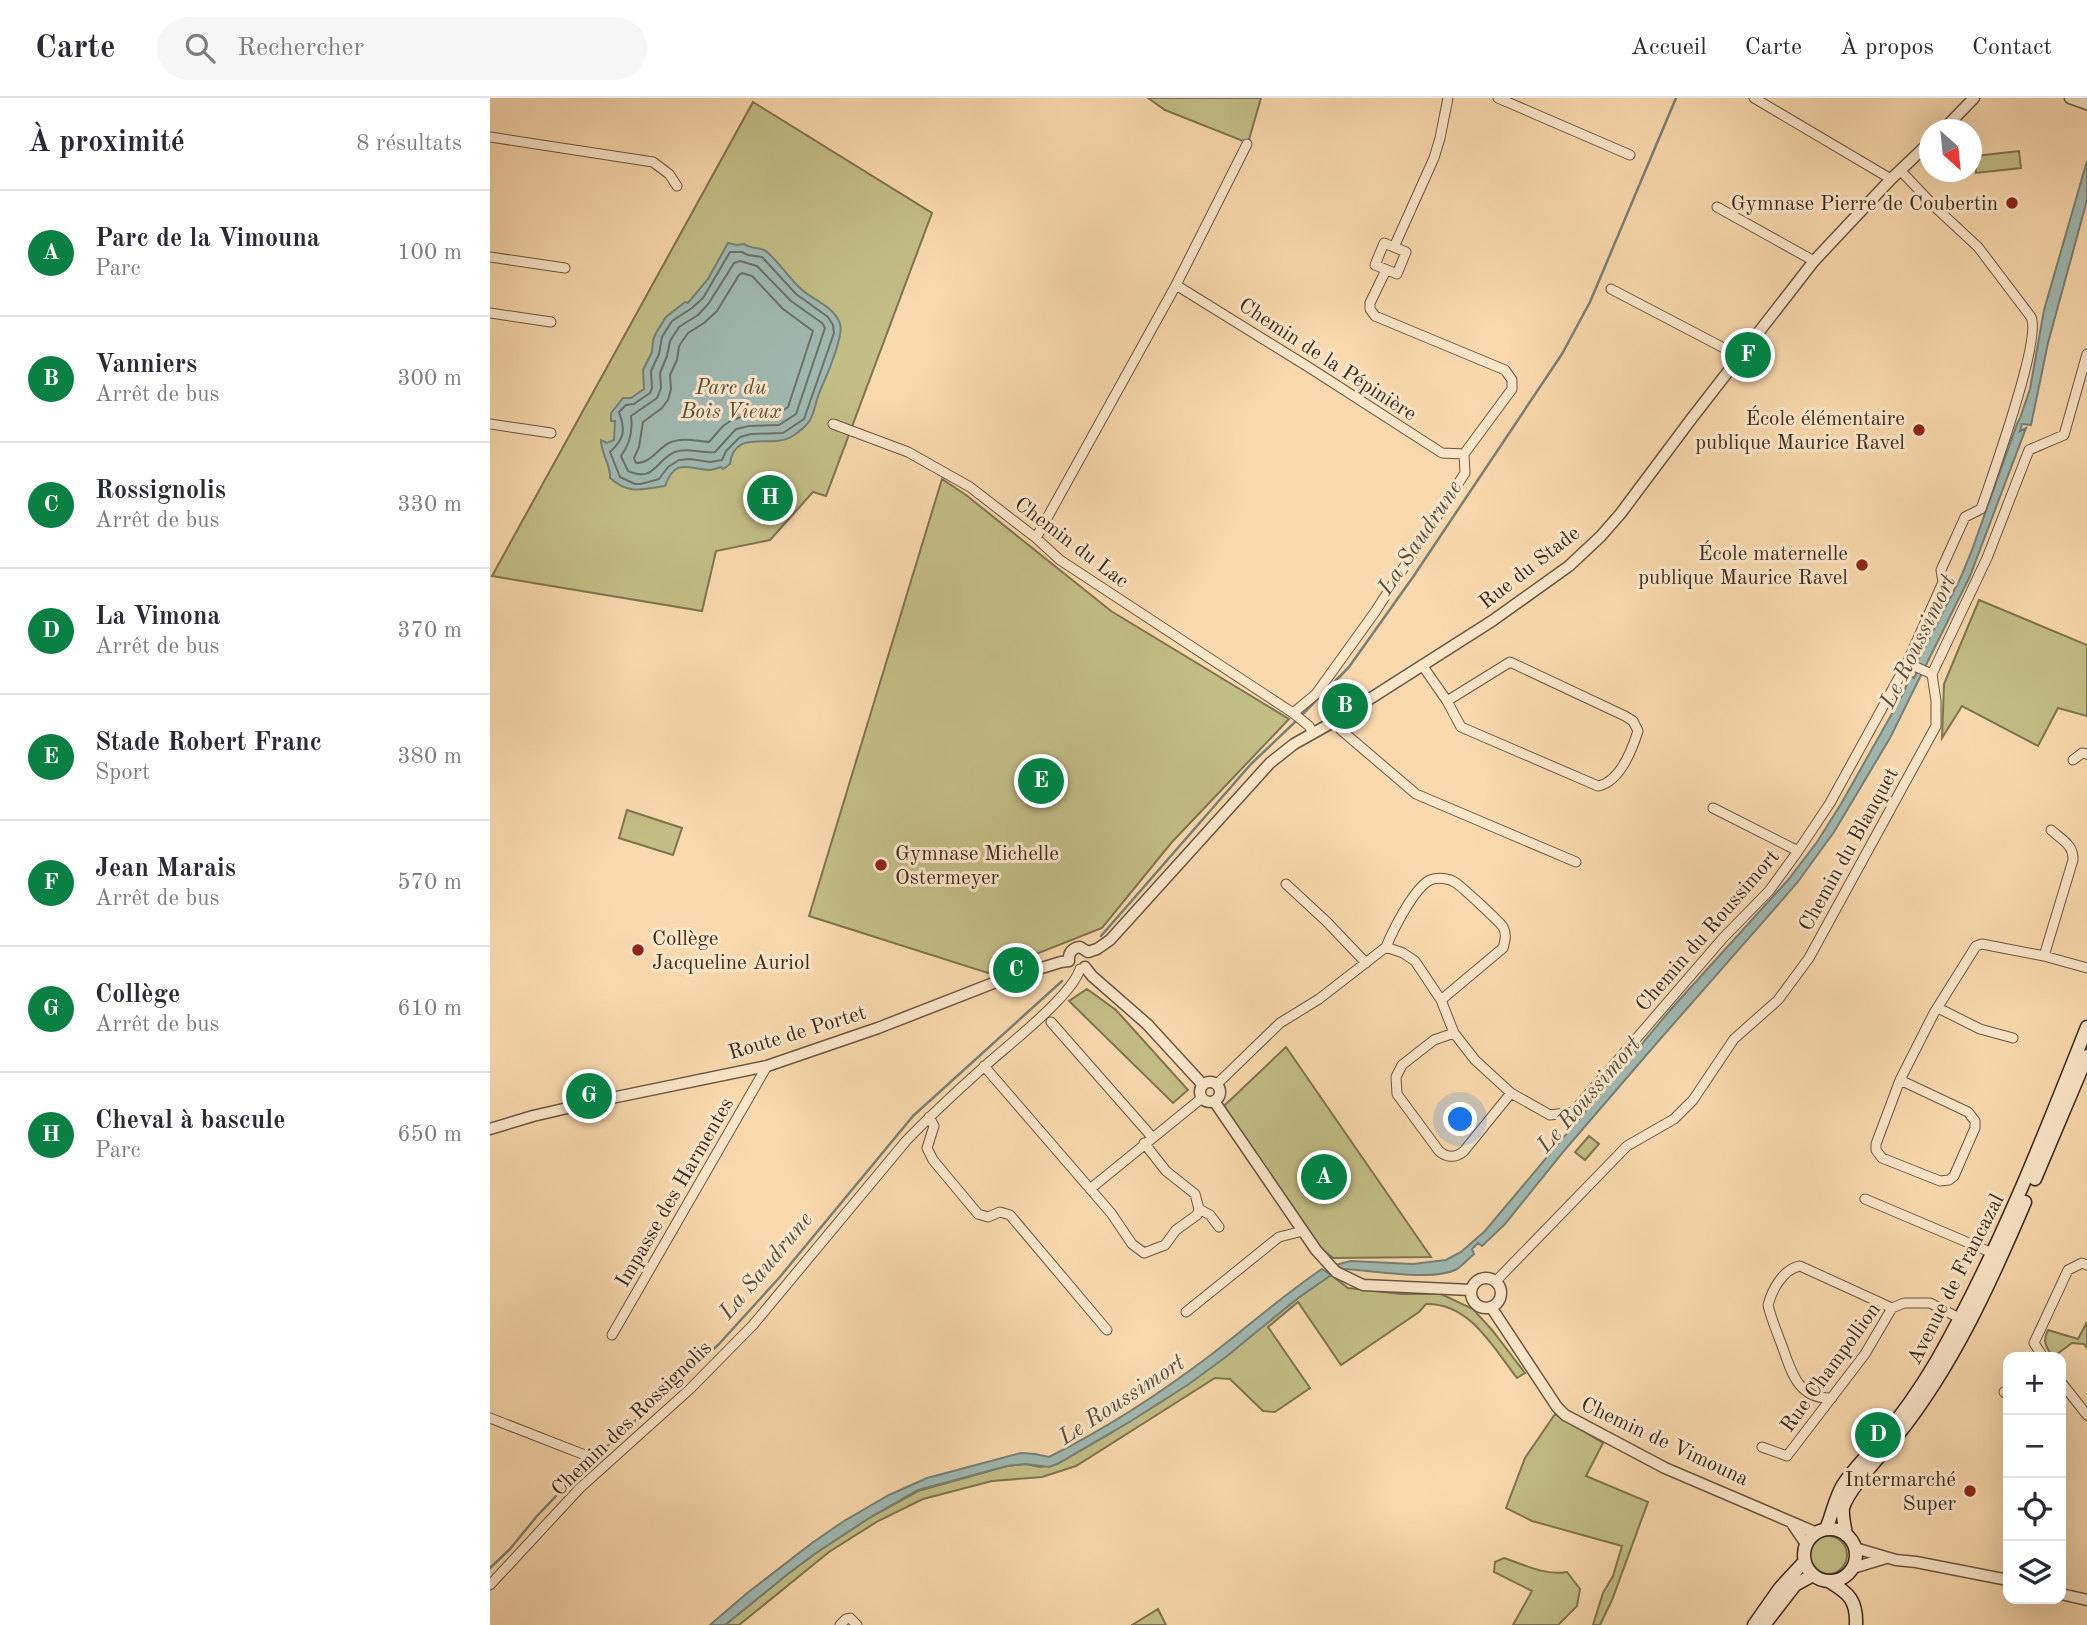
<!DOCTYPE html>
<html lang="fr">
<meta charset="utf-8">
<style>
body{margin:0;font-family:"Old Standard TT",serif;background:#f7f7f7;color:#2b2b33}
.controls{position:absolute;right:21px;bottom:21px;display:grid;overflow:hidden;border-radius:14px;box-shadow:0 7px 28px #0002}
.controls button{width:63px;height:63px;display:grid;place-items:center;padding:0;border:0;border-bottom:2px solid #e1e1e2;background:#fff;color:#2b2b33;font:35px sans-serif}
.compass{position:absolute;left:1429px;top:21px;width:63px;height:63px;border-radius:50%;background:#fff;box-shadow:0 7px 28px #0002;rotate:153deg}
.you{position:absolute;left:971px;top:1022px;width:24px;height:24px;margin:-18px;border:5px solid #fff;border-radius:50%;background:#1a73e8;box-shadow:0 0 0 10px #1a73e833}
.badge{display:grid;place-items:center;width:46px;height:46px;border-radius:50%;background:#0b8043;color:#fff;font-size:23px;font-weight:700}
.pin{position:absolute;translate:-50% -50%;border:4px solid #fff;box-shadow:0 2px 7px #0006}
.list{margin:0;padding:0;list-style:none}
h2{display:flex;justify-content:space-between;align-items:center;height:91px;margin:0;padding:0 28px;font-size:30px}
h2 small{font-size:23px;font-weight:400;color:#7c7c81}
.list li{display:grid;grid-template-columns:46px 1fr auto;gap:21px;align-items:center;box-sizing:border-box;height:126px;padding:0 28px;border-top:2px solid #e1e1e2}
.list b{display:block;font-size:26px;white-space:nowrap}
.list p{margin:0;font-size:23px;white-space:nowrap;color:#7c7c81}
.list em{font-size:23px;font-style:normal;color:#7c7c81}
.icon{flex:none;width:38px;height:38px;fill:none;stroke:currentColor;stroke-width:2;stroke-linecap:round;stroke-linejoin:round}
.map{position:relative;flex:none;width:1597px;height:1527px;overflow:hidden}
header{display:flex;align-items:center;gap:42px;box-sizing:border-box;height:98px;padding:0 35px;background:#fff;border-bottom:2px solid #e1e1e2}
header strong{font-size:33px}
nav{display:flex;gap:38px;margin-inline-start:auto;font-size:24px}
.search{width:490px;height:63px;background:#f7f7f7;display:flex;align-items:center;gap:18px;box-sizing:border-box;padding:0 24px;border-radius:38px;color:#7c7c81;font-size:26px}
main{display:flex}
aside{flex:1;background:#fff}
.map>svg:first-child{display:block}
.green{fill:#c3be86;stroke:#7e7452;stroke-width:2}
.water{fill:#a0b9b2;stroke:#778077;stroke-width:2}
.lines{fill:none;stroke-linecap:round;stroke-linejoin:round}
.shore{stroke:#6c7268;stroke-width:2}
.stream{stroke:#778077;stroke-width:2.5}
.minor-casing{stroke:#695642;stroke-width:11}
.tertiary-casing{stroke:#695642;stroke-width:13}
.secondary-casing{stroke:#392a1e;stroke-width:15}
.minor{stroke:#fbe6ca;stroke-width:9}
.tertiary{stroke:#fbe6ca;stroke-width:10}
.secondary{stroke:#fbe6ca;stroke-width:12}
.poi-dot{fill:#8f2418;stroke:#fbe6ca;stroke-width:2.5}
.labels{text-anchor:middle;stroke-width:6;stroke-linejoin:round;paint-order:stroke}
.poi-label{font-size:21px;fill:#392a1e;stroke:#fbe6ca;text-anchor:end}
.street-label{font-size:21px;fill:#392a1e;stroke:#fbe6ca}
.park-label{font-size:21px;font-style:italic;fill:#5c4f38;stroke:#fbe6ca}
.water-label{font-size:23px;font-style:italic;fill:#534e43;stroke:#fbe6ca}
</style>
<header>
<strong>Carte</strong>
<div class="search"><svg class="icon" aria-label="search" viewBox="0 0 24 24"><circle cx="10" cy="10" r="6"/><path d="M15 15l6 6"/></svg>Rechercher</div>
<nav><a>Accueil</a><a>Carte</a><a>À propos</a><a>Contact</a></nav>
</header>
<main>
<aside>
<h2>À proximité<small>8 résultats</small></h2>
<ul class="list">
<li><span class="badge">A</span><div><b>Parc de la Vimouna</b><p>Parc</p></div><em>100 m</em></li>
<li><span class="badge">B</span><div><b>Vanniers</b><p>Arrêt de bus</p></div><em>300 m</em></li>
<li><span class="badge">C</span><div><b>Rossignolis</b><p>Arrêt de bus</p></div><em>330 m</em></li>
<li><span class="badge">D</span><div><b>La Vimona</b><p>Arrêt de bus</p></div><em>370 m</em></li>
<li><span class="badge">E</span><div><b>Stade Robert Franc</b><p>Sport</p></div><em>380 m</em></li>
<li><span class="badge">F</span><div><b>Jean Marais</b><p>Arrêt de bus</p></div><em>570 m</em></li>
<li><span class="badge">G</span><div><b>Collège</b><p>Arrêt de bus</p></div><em>610 m</em></li>
<li><span class="badge">H</span><div><b>Cheval à bascule</b><p>Parc</p></div><em>650 m</em></li>
</ul>
</aside>
<div class="map">
<svg width="1597" height="1527" viewBox="0 0 1597 1527">
<rect width="100%" height="100%" fill="#f9d9ad"/>
<filter id="stains"><feTurbulence type="fractalNoise" baseFrequency=".00286" numOctaves="4"/><feColorMatrix values="0 0 0 0 .2 0 0 0 0 .09 0 0 0 0 .02 0 0 0 .5 -.17"/></filter>
<radialGradient id="worn" r=".72"><stop offset=".6" stop-color="#630" stop-opacity="0"/><stop offset="1" stop-color="#630" stop-opacity=".3"/></radialGradient>
<!-- green -->
<path class="green" d="M658,0H771L758,45L675,12Z
M263,4L442,115L336,398L323,394L280,442L226,453L212,513L2,478Z
M1529,53L1531,70L1486,75L1485,58Z
M452,381L476,397L621,513L799,621L682,744L612,830L498,875L319,818Z
M1489,502L1597,547V618L1568,610L1548,648L1472,608L1452,640L1454,586Z
M137,712L192,730L183,757L129,740Z
M597,891L626,912L698,992L683,1005L579,903Z
M796,949L941,1159L843,1160L830,1149L734,1008Z
M1099,1038L1109,1046L1095,1062L1085,1054Z
M841,1177L858,1190L911,1196H951L983,1211L1002,1232L1035,1275L1027,1280C1003,1249 980,1205 936,1206L929,1214L851,1267L808,1204L778,1229L820,1290L785,1314L773,1313L740,1281L725,1280L586,1368L552,1379L502,1383L433,1401L388,1423L339,1454L249,1527H235L299,1475L326,1455L379,1420L428,1393L517,1368L536,1366L550,1369L567,1366L616,1338L671,1304L715,1274L808,1200Z
M1597,1224V1250L1594,1246L1582,1245L1563,1259C1556,1249 1552,1244 1558,1232L1588,1241Z
M1065,1316L1113,1345L1096,1378L1158,1404L1122,1502L1110,1527H1103L1113,1495L1123,1478L1132,1448L1042,1423L1016,1410L1035,1360Z
M1319 1457a19 19 0 1 1 38 0a19 19 0 1 1-38 0Z
M1014,1460C1035,1467 1056,1478 1077,1474L1090,1491L1087,1508L1068,1527H1023L1042,1493L1004,1474L1005,1464Z
M668,1511L676,1527H641H642Z"/>
<!-- water -->
<path class="water" d="M1597,63V102L1558,245L1541,327L1532,326L1530,333L1536,330L1480,478L1400,640L1344,734L1307,785L1165,947L1073,1054L1015,1126L992,1148L988,1145L982,1151L984,1156C978,1161 973,1167 967,1171C943,1184 882,1172 853,1171L845,1167L861,1163L923,1166L956,1162L971,1154L995,1133L1182,910L1298,782L1327,744L1351,706L1413,596L1420,578L1424,580L1427,574L1423,572L1471,479L1482,452L1527,326L1530,320L1540,291L1554,212Z
M238,145L247,147L254,146C261,151 267,149 274,152C283,156 301,183 311,191C323,202 345,209 350,226C354,236 338,275 333,286C320,312 330,321 301,339C281,351 244,330 240,366L233,371L231,369C227,370 223,372 219,372C197,371 186,359 175,388C153,391 139,397 120,380C121,367 111,356 111,342L117,345L124,342L125,323H121V315L133,300H141L154,291L153,272L162,254L163,242L166,235L176,219L195,204L198,205L218,181Z
M832,1171L841,1177L808,1200L737,1258L699,1286L641,1323L567,1366L559,1369L536,1366L517,1368L428,1392L379,1420L326,1455L299,1475L235,1527H220L256,1496L322,1445L354,1423L399,1397L437,1380L531,1355L545,1356L559,1359C615,1331 668,1297 718,1259C756,1230 792,1198 832,1171Z"/>
<g class="lines">
<!-- shore -->
<path class="shore" d="M240,154H252L258,157L272,159L306,196L338,219L343,227L344,235L314,321L293,335L261,336L250,339L236,353L232,362L220,364L200,361L189,362L178,369L169,381L151,386H145L130,379L120,354C134,341 136,333 129,314L136,307L144,306L160,295L162,290L161,273L169,256L172,239L182,223L202,210L213,200Z
M250,163L267,168L301,203L332,225L335,230L306,316L289,327L259,328L246,331L225,354C212,356 198,349 185,354C165,362 165,385 138,373L131,358C140,346 143,333 141,318L167,300L171,290L170,275L177,258L180,243L189,229L208,217L219,205L244,165Z
M252,175L262,178L293,211L323,233L298,309L287,317H258L242,322L233,328L219,344C206,343 192,339 179,345C166,352 161,365 146,365L144,360L149,349L153,324L172,310L178,302L181,291L180,277L187,262L189,248L198,235L214,225L227,213L249,177Z"/>
<!-- stream -->
<path class="stream" d="M611,838L761,666L804,625L859,569L923,479L1072,256L1100,204L1186,0
M0,1470L20,1451L47,1418L88,1375L229,1246L289,1180L423,1018L572,883"/>
<defs>
<path id="minor" d="M1008,0L1140,57
M1264,0L1401,81
M0,39L163,64L179,76L187,88
M1227,109L1324,163
M894,145L916,154L907,176L885,167Z
M904,149L944,60L950,40L958,0
M0,159L75,170
M896,172L880,205V211L885,218L1015,272L1022,282V291L974,356
M686,187L820,270L952,355L974,356
M1121,191L1251,259
M0,215L61,224
M0,326L61,335
M343,326L418,354L480,389L546,440L570,462L803,615L819,628L823,635
M546,440L686,187L757,46
M1417,565L1442,576
M932,567L957,603L971,629L1108,688C1130,684 1142,652 1148,633L1143,623L1135,618L1020,564L957,603
M803,615L826,596L885,514L975,375L974,356
M845,623L851,632L926,696L1086,764
M1583,662L1592,655L1597,656
M1223,710L1308,753
M796,786L837,824L876,865
M896,849C903,832 924,790 940,782C948,779 959,780 966,785C972,789 1010,824 1013,829C1017,836 1015,843 1013,850L951,902
M1554,858L1583,762C1584,747 1571,741 1561,732
M1448,910L1490,931L1523,940
M561,924L662,1039
M964,935L944,942L912,967L906,979L907,996L949,1053C957,1060 966,1060 974,1053L1021,995
M494,968L621,1115L642,1146L654,1155L675,1147L686,1132L707,1117L709,1111L705,1096L676,1073L654,1045
M1410,982L1478,1014L1485,1023V1030L1464,1078L1459,1082L1450,1083L1392,1060L1386,1052V1046L1410,982L1444,915L1486,848L1492,846L1554,858L1597,870
M727,986L790,925L829,901L896,849L913,855L925,863L951,902L964,935L985,962L1021,995L1060,1017L1083,1014L1233,840L1279,793L1308,753L1340,705L1417,565L1453,484L1451,472L1475,419L1491,411C1501,382 1552,240 1541,219L1488,149L1446,110L1410,72
M439,1019L444,1028L437,1050L443,1062L488,1116L498,1119L510,1114L520,1117L617,1232
M600,1091L712,1000
M1375,1101L1505,1156
M709,1111L720,1117L729,1129
M1006,1183L1137,1048L1184,1021L1203,1002L1244,941L1288,902L1319,860L1446,628V603L1442,576L1497,460L1539,352L1574,337L1597,256
M696,1214L789,1139L813,1133
M122,1237L277,968
M1553,1259L1544,1245L1578,1172L1592,1165L1597,1167
M1571,1284L1597,1317
M1514,1294L1518,1297
M1342,1300C1307,1302 1301,1272 1291,1245C1286,1232 1281,1220 1278,1207C1282,1192 1293,1171 1310,1168L1402,1210
M0,1320L100,1359
M1272,1349L1297,1358L1375,1256L1402,1210L1414,1205H1440L1475,1223
M0,1487L90,1390L200,1291L263,1227L416,1043C441,1017 468,992 495,968C518,947 581,899 590,871
M350,1527L356,1521L360,1520L367,1527"/>
<path id="tertiary" d="M1580,0L1597,6
M1453,32L1484,0
M598,854L607,851L620,842L780,665L804,646L845,623L1002,523L1079,468L1111,438L1131,415L1202,320L1324,163L1401,81L1440,44
M579,863C578,855 582,850 590,849L598,854
M595,869L602,878L657,926L713,987
M710 994a10 10 0 1 1 20 0a10 10 0 1 1-20 0Z
M724,1003L826,1152L846,1174L873,1187L981,1192
M0,1031L43,1018L112,1002L277,968L388,930L506,884L571,864L579,863
M981 1195a15 15 0 1 1 30 0a15 15 0 1 1-30 0Z
M1001,1209L1067,1309L1075,1317L1175,1370L1327,1435
M1301,1424L1316,1446
M1365,1450L1406,1462L1426,1464L1518,1482
M1363,1470L1396,1460
M1571,1496L1597,1502"/>
<path id="secondary" d="M1545,1081L1597,958
M1314 1457a26 26 0 1 1 52 0a26 26 0 1 1-52 0Z
M1336,1431C1342,1417 1345,1400 1353,1387C1363,1371 1378,1357 1391,1342C1411,1318 1430,1291 1446,1264C1507,1157 1552,1043 1597,929
M1356,1437C1355,1428 1352,1419 1353,1410C1358,1391 1393,1355 1407,1338C1463,1268 1500,1186 1535,1104
M1340,1484C1359,1495 1367,1503 1366,1527
M1264,1527L1290,1490L1314,1464
M1274,1527L1305,1487L1323,1477"/>
</defs>
<!-- minor casing -->
<use href="#minor" class="minor-casing"/>
<!-- tertiary casing -->
<use href="#tertiary" class="tertiary-casing"/>
<!-- secondary casing -->
<use href="#secondary" class="secondary-casing"/>
<!-- minor -->
<use href="#minor" class="minor"/>
<!-- tertiary -->
<use href="#tertiary" class="tertiary"/>
<!-- secondary -->
<use href="#secondary" class="secondary"/>
</g>
<!-- markers -->
<g class="poi-dot">
<circle cx="1522" cy="105" r="7"/>
<circle cx="1429" cy="332" r="7"/>
<circle cx="1372" cy="467" r="7"/>
<circle cx="391" cy="767" r="7"/>
<circle cx="148" cy="852" r="7"/>
<circle cx="1480" cy="1393" r="7"/>
</g>
<g class="labels">
<!-- poi labels -->
<g class="poi-label">
<text x="1508" y="112">Gymnase Pierre de Coubertin</text>
<text x="1415" y="327">École élémentaire<tspan x="1415" dy="24">publique Maurice Ravel</tspan></text>
<text x="1358" y="462">École maternelle<tspan x="1358" dy="24">publique Maurice Ravel</tspan></text>
<text x="405" y="762" text-anchor="start">Gymnase Michelle<tspan x="405" dy="24">Ostermeyer</tspan></text>
<text x="162" y="847" text-anchor="start">Collège<tspan x="162" dy="24">Jacqueline Auriol</tspan></text>
<text x="1466" y="1388">Intermarché<tspan x="1466" dy="24">Super</tspan></text>
</g>
<!-- street labels -->
<g class="street-label">
<text transform="translate(838 261) rotate(33)" y="7">Chemin de la Pépinière</text>
<text transform="translate(582 444) rotate(37)" y="7">Chemin du Lac</text>
<text transform="translate(1039 469) rotate(-38)" y="7">Rue du Stade</text>
<text transform="translate(1358 751) rotate(-61)" y="7">Chemin du Blanquet</text>
<text transform="translate(1217 832) rotate(-49)" y="7">Chemin du Roussimort</text>
<text transform="translate(307 934) rotate(-17)" y="7">Route de Portet</text>
<text transform="translate(184 1094) rotate(-60)" y="7">Impasse des Harmentes</text>
<text transform="translate(1465 1181) rotate(-63)" y="7">Avenue de Francazal</text>
<text transform="translate(1340 1269) rotate(-54)" y="7">Rue Champollion</text>
<text transform="translate(141 1320) rotate(-44)" y="7">Chemin des Rossignolis</text>
<text transform="translate(1175 1343) rotate(25)" y="7">Chemin de Vimouna</text>
</g>
<!-- park labels -->
<g class="park-label">
<text x="241" y="296">Parc du<tspan x="241" dy="24">Bois Vieux</tspan></text>
</g>
<!-- water labels -->
<g class="water-label">
<text transform="translate(929 439) rotate(-56)" y="8">La Saudrune</text>
<text transform="translate(1427 543) rotate(-64)" y="8">Le Roussimort</text>
<text transform="translate(1098 996) rotate(-49)" y="8">Le Roussimort</text>
<text transform="translate(275 1167) rotate(-50)" y="8">La Saudrune</text>
<text transform="translate(631 1301) rotate(-33)" y="8">Le Roussimort</text>
</g>
</g>
<rect width="100%" height="100%" filter="url(#stains)"/>
<rect width="100%" height="100%" fill="url(#worn)"/>
</svg>
<div class="controls">
<button>+</button>
<button>−</button>
<button><svg class="icon" aria-label="locate" viewBox="0 0 24 24"><circle cx="12" cy="12" r="6"/><path d="M12 2v4M12 18v4M2 12h4M18 12h4"/></svg></button>
<button><svg class="icon" aria-label="layers" viewBox="0 0 24 24"><path d="M12 4l9 5-9 5-9-5zM3 14l9 5 9-5"/></svg></button>
</div>
<svg class="compass" viewBox="-18 -18 36 36"><path d="M0-13l5 13h-10z" fill="#e53935"/><path d="M0 13l5-13h-10z" fill="#7c7c81"/></svg>
<div class="you"></div>
<div class="pin badge" style="left:834px;top:1079px">A</div>
<div class="pin badge" style="left:855px;top:608px">B</div>
<div class="pin badge" style="left:526px;top:872px">C</div>
<div class="pin badge" style="left:1388px;top:1337px">D</div>
<div class="pin badge" style="left:551px;top:683px">E</div>
<div class="pin badge" style="left:1258px;top:257px">F</div>
<div class="pin badge" style="left:99px;top:998px">G</div>
<div class="pin badge" style="left:280px;top:400px">H</div>
</div>
</main>
